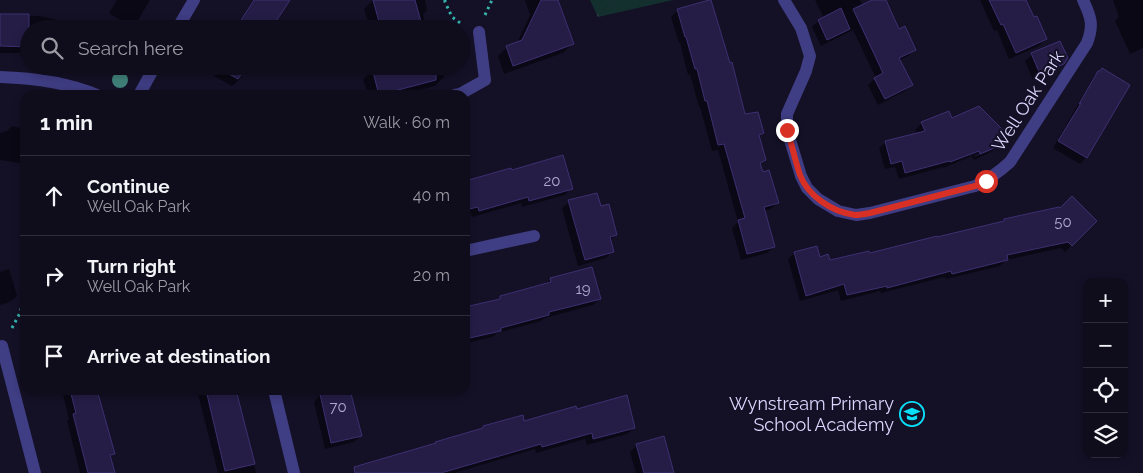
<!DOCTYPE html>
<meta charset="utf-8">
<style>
body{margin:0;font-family:Raleway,sans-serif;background:#181525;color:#f1f3f6}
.controls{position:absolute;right:15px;bottom:15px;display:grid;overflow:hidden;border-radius:10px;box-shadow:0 2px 8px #0003}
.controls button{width:45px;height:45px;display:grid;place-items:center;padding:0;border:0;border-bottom:1px solid #2f2c3b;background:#0f0c1c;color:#f1f3f6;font:25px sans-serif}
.stop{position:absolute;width:15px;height:15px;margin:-11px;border:4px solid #d93025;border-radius:50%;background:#fff}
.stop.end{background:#d93025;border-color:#fff;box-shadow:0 1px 5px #0008}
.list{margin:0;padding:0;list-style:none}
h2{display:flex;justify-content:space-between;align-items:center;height:65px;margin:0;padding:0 20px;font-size:21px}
h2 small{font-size:16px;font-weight:400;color:#9b9ba3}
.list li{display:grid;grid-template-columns:32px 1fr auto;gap:15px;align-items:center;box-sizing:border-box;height:80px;padding:0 20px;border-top:1px solid #2f2c3b}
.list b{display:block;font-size:19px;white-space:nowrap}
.list p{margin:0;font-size:16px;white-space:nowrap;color:#9b9ba3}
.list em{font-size:16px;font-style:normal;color:#9b9ba3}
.icon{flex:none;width:28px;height:28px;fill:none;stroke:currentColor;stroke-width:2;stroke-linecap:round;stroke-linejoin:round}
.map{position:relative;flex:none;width:1143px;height:473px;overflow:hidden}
.search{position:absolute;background:#0f0c1c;box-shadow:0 2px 8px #0003;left:20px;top:20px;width:450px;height:55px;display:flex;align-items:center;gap:12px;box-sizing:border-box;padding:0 18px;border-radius:28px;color:#9b9ba3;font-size:19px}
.panel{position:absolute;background:#0f0c1c;box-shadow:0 2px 8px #0003;left:20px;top:90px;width:450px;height:305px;border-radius:15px}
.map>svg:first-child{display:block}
.green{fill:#13302f}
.forest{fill:url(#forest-firs)}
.shadow{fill:#0007;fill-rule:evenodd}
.building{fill:#251d46;stroke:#3d3072}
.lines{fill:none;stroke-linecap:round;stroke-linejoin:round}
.path{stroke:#34b4ad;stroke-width:3;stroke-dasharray:2.5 4;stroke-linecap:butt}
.minor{stroke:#3f3d83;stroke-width:12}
.tree{fill:#40807a}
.route{stroke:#d93025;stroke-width:6}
.labels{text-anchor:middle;stroke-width:4;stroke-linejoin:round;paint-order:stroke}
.number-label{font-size:15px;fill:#aea8d0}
.street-label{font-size:18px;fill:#dbd7fe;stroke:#141026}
.poi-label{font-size:18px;fill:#dbd7fe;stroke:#141026;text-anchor:end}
</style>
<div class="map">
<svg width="1143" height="473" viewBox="0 0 1143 473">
<defs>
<pattern id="forest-firs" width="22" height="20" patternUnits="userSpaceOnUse" patternTransform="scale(1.25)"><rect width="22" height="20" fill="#13302f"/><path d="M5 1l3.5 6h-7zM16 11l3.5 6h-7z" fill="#354d4e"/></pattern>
</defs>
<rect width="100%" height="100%" fill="#141026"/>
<!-- green -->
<path class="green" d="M612,0H673L598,17Z"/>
<!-- forest -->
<path class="forest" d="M590,0H612L598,17Z"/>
<!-- shadow -->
<path class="shadow" d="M117,0H150L138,20L131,27L109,13Z
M253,0H289L270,29H234Z
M373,0H425L427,10L423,15L427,29H370L364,9Z
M525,0H557L572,44L563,53L504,74L498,56L507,47L517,43L530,15Z
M815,0H860L863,6L875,0H884L899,30L914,50L908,56L899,60L912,85L905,91L878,105L868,85L876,78L853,30L821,46L812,27L818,21L824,18Z
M980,0H1025L1045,39L1039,46L1009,59L997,30L994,31Z
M1113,0H1143V48L1130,54L1115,21L1119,17Z
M678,10L745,116L762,133L759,137L765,160L759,165L777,203L771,209L764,211L774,246L767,253L741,260L732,228L738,222L718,150L712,151L700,107H699L690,74L688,75L680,42L679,43L671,17Z
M0,15L39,16L96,28L29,29V53H0Z
M1032,55L1062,63L1034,76L1035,78L1058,68L1056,70L1033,80L1025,61Z
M210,66H247L239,80L232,86L207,72Z
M366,66H441L444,77L435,86L402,95H368L363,79L368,74Z
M1101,69L1128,86L1086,158L1080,164L1053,148L1094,76Z
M951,119L1007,135L1000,141L997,143L998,146L991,152L974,160L972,156L943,168V167L899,179L895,167L885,169L879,148L886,142L917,134L915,130L922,123ZM992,148V150L975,157L974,155Z
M12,126L25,129V164L0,160V133L7,131Z
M465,182L571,188L565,195L522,207L521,203L472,217L471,213L465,214Z
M569,202L600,208L616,234L610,241L612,251L606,258L578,266L562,208Z
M1004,220L1095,221L1065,252L1061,248L1006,260L1000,266L946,279L945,277L881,293L880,291L841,301L838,290L800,301L788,259L795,253L829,261L869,255L1002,223Z
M9,269L17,296L10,302L0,305V272Z
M551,279L600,298L593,305L545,318L541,321L497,333L493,337L465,343V308L497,301L500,297L544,285Z
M62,390H99L100,396L98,398L113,454L109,458L113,473H80L67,421L69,419Z
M197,390H235L243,418L256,473H218Z
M342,390H349L360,436L354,442L325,449L314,402L320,395Z
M576,411L634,428L627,434L587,445L585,439L536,453L535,449L454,473H383L481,430L483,427L523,422Z
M637,445L673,473H636L630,452Z"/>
<!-- building -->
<path class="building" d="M254,0H290L271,29H235Z
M373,0H415L423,29H381Z
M541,0H558L574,44L513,66L506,46L522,40Z
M709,0H711L730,63L732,62L745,114L758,112L764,133L759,135L766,160L760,163L763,172L769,170L779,203L764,207L775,247L747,254L738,220L745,218L724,144L718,145L707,101H705L697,69H695L686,37H685L677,9Z
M872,0H886L899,29L905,26L916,50L899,58L913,85L885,99L874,78L883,73L853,9Z
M989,0H1026L1034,17L1037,16L1047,39L1016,53L1003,24L1001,25Z
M841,8L850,29L827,40L818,20Z
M0,14H29V47L0,46Z
M1060,41L1068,58L1064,64L1040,74L1031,53Z
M215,66H247L238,79Z
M379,66H434L436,71V80L379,95L372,68Z
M1102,68L1130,85L1087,158L1058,141L1081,103L1079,104L1098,71H1100Z
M979,106L1008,135L997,140L999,146L980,154L979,151L950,162L949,161L905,173L902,161L891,164L885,141L925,131L921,122L949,111L952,118Z
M563,155L573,189L529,201L528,197L479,211L478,207L465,210V181L511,168L512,170Z
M597,193L601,206L609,204L617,235L610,237L614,252L585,260L568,200Z
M1072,196L1097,221L1072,246L1068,242L1007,255L1008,260L952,274L951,271L887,288V286L847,295L844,284L806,296L794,252L817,246L820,257L828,254L830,260L869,251L870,253L937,236V237L1004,221V219L1059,207L1060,208Z
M592,267L601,299L549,312V315L501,328V331L465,339V307L500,299V296L551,282L550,278Z
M70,390H97L115,454L110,455L115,473H88L73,414L76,413Z
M206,390H236L255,464L225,471Z
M337,390H350L362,436L331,443L320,394Z
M627,395L635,428L593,439L592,433L542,447L541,444L441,473H355L354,467L436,443L435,442L483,428V426L523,415L524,421L576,406L577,409Z
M664,436L674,473H644L636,444Z"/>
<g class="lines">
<!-- path -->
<path class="path" d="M445,0V2L452,17L463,25
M485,15L492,0
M12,328L20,313L25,295"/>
<!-- minor -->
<path class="minor" d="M784,0L801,28L810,56L806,71L787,114V130L801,176L807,188L818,199L838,211L856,215L870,213L975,186C988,180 999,172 1010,162L1087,43C1094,25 1091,17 1083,0
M177,29L194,0
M0,77C33,78 66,82 97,95
M139,95L155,66
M455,95L460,94L485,80L479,32
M465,251L534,236
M2,346L35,473
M274,390L294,473"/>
</g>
<!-- trees -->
<circle class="tree" cx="120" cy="80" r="8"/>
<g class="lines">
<!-- route -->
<path class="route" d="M787,130C792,145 795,160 800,175C808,196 832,212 855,215C860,215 865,214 870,213L975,186L986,181"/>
</g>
<!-- icons -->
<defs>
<symbol id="school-ring" viewBox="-11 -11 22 22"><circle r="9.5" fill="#141026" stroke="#0adff7" stroke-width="1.5"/><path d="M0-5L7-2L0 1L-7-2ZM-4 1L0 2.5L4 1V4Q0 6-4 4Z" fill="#0adff7"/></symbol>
</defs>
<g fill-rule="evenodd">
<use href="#school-ring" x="898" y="400" width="28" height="28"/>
</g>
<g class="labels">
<!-- number labels -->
<g class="number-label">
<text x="552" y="186">20</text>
<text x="1063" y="227">50</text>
<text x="583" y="294">19</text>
<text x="338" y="412">70</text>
</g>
<!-- street labels -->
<g class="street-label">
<text transform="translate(1028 101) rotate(-57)" y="6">Well Oak Park</text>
</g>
<!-- poi labels -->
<g class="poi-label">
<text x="894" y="410">Wynstream Primary<tspan x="894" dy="21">School Academy</tspan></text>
</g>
</g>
</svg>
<div class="controls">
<button>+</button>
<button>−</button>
<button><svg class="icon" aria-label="locate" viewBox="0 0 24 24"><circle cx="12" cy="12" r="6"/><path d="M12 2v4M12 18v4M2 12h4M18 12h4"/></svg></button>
<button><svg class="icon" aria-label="layers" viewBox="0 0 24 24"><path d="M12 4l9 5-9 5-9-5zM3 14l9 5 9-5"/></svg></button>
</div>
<div class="stop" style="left:986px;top:181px"></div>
<div class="stop end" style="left:787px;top:130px"></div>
<div class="search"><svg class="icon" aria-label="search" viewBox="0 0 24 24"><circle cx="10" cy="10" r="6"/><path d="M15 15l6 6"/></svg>Search here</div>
<section class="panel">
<h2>1 min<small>Walk · 60 m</small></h2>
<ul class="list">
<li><svg class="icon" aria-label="ahead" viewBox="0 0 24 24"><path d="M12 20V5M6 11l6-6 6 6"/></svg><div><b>Continue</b><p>Well Oak Park</p></div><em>40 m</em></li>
<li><svg class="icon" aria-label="right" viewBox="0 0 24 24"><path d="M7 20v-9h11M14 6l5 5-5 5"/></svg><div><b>Turn right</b><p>Well Oak Park</p></div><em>20 m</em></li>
<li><svg class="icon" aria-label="arrive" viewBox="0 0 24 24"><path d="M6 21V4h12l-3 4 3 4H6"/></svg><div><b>Arrive at destination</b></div></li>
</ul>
</section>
</div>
